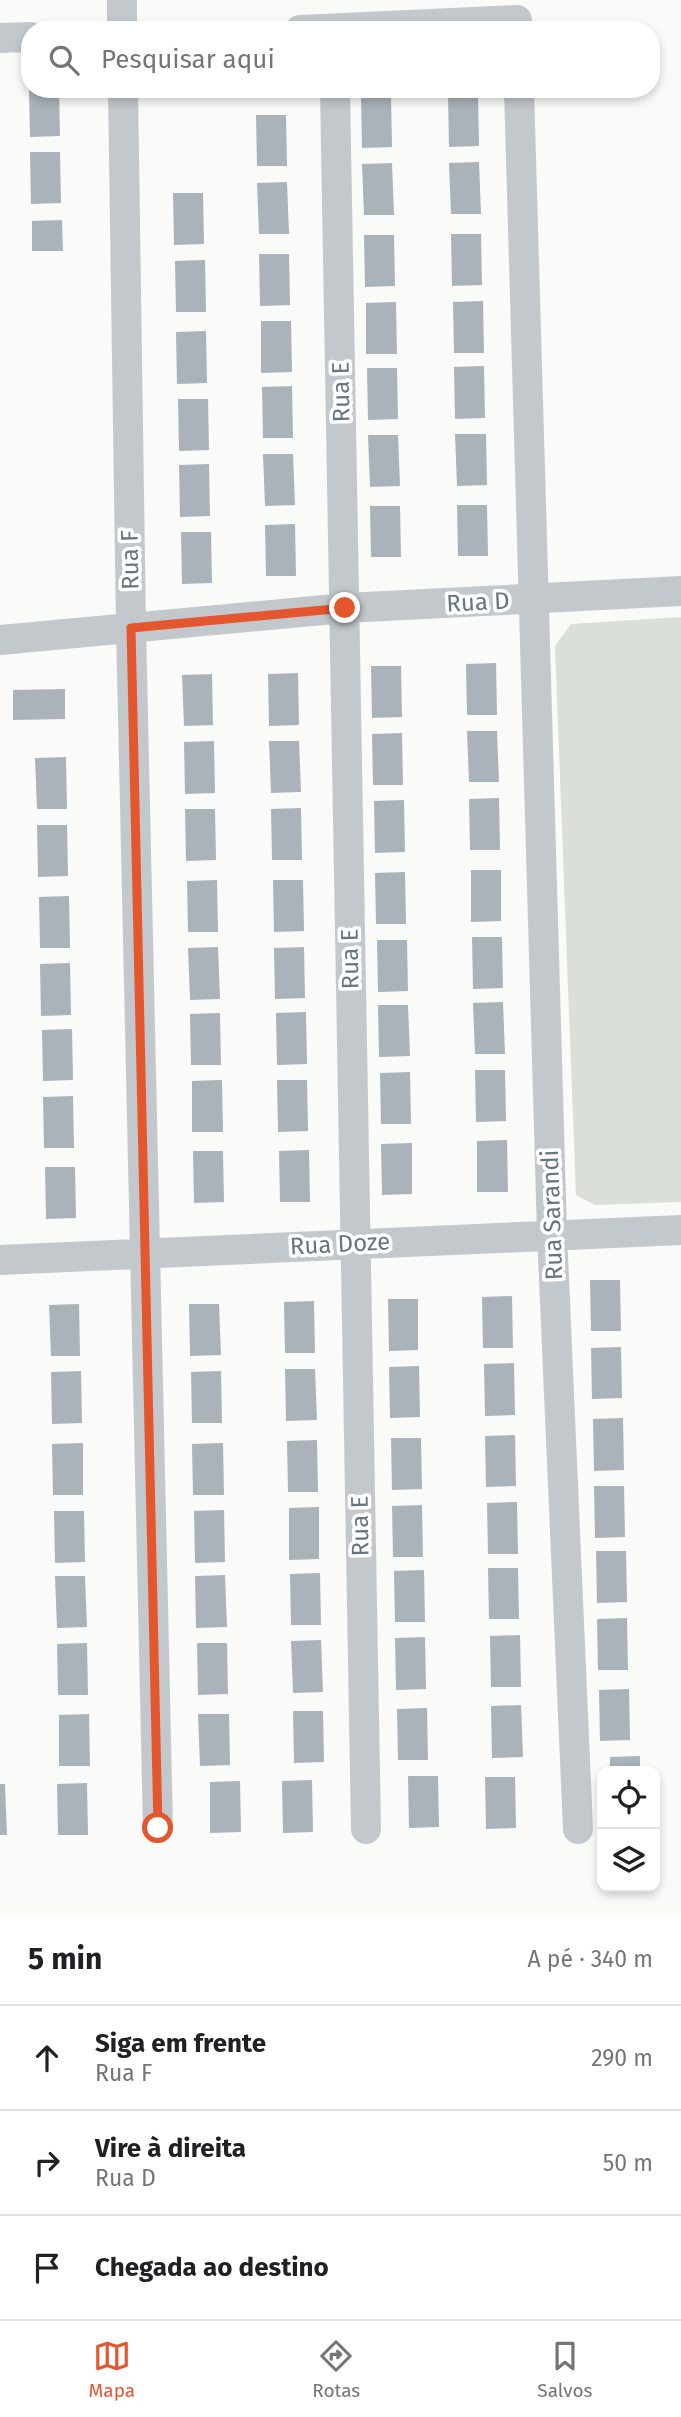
<!DOCTYPE html>
<html lang="pt">
<meta charset="utf-8">
<style>
body{margin:0;font-family:"Fira Sans",sans-serif;background:#f2f2f2;color:#202124}
.controls{position:absolute;right:21px;bottom:21px;display:grid;overflow:hidden;border-radius:14px;box-shadow:0 4px 10px #0003}
.controls button{width:63px;height:63px;display:grid;place-items:center;padding:0;border:0;border-bottom:2px solid #e0e0e0;background:#fff;color:#202124;font:35px sans-serif}
.stop{position:absolute;width:21px;height:21px;margin:-16px;border:5px solid #e4572e;border-radius:50%;background:#fff}
.stop.end{background:#e4572e;border-color:#fff;box-shadow:0 2px 7px #0008}
.list{margin:0;padding:0;list-style:none}
h2{display:flex;justify-content:space-between;align-items:center;height:91px;margin:0;padding:0 28px;font-size:30px}
h2 small{font-size:23px;font-weight:400;color:#757577}
.list li{display:grid;grid-template-columns:46px 1fr auto;gap:21px;align-items:center;box-sizing:border-box;height:105px;padding:0 28px;border-top:2px solid #e0e0e0}
.list b{display:block;font-size:26px;white-space:nowrap}
.list p{margin:0;font-size:23px;white-space:nowrap;color:#757577}
.list em{font-size:23px;font-style:normal;color:#757577}
.icon{flex:none;width:38px;height:38px;fill:none;stroke:currentColor;stroke-width:2;stroke-linecap:round;stroke-linejoin:round}
.map{position:relative;flex:none;width:681px;height:1913px;overflow:hidden}
.search{position:absolute;background:#fff;box-shadow:0 4px 10px #0003;left:21px;right:21px;top:21px;height:77px;display:flex;align-items:center;gap:18px;box-sizing:border-box;padding:0 24px;border-radius:28px;color:#757577;font-size:26px}
.sheet{height:406px;background:#fff}
nav{display:flex;justify-content:space-around;align-items:center;box-sizing:border-box;height:98px;border-top:2px solid #e0e0e0;background:#fff;font-size:19px;color:#757577}
nav a{display:grid;justify-items:center;gap:4px}
nav .on{color:#e4572e}
.map>svg:first-child{display:block}
.green{fill:#dadfd7}
.building{fill:#aab3b9}
.lines{fill:none;stroke-linecap:round;stroke-linejoin:round}
.street{stroke:#c3c8cc;stroke-width:30}
.route{stroke:#e4572e;stroke-width:9}
.labels{text-anchor:middle;stroke-width:7;stroke-linejoin:round;paint-order:stroke}
.street-label{font-size:24px;fill:#657683;stroke:#fff}
</style>
<div class="map">
<svg width="681" height="1913" viewBox="0 0 681 1913">
<rect width="100%" height="100%" fill="#fafaf8"/>
<!-- green -->
<path class="green" d="M681,617V1202L595,1205L576,1195L555,646L571,624Z"/>
<!-- building -->
<path class="building" d="M29,89H59L60,136L30,137Z
M448,95H478L479,146L449,147Z
M391,96L392,147L362,148L361,97Z
M256,115H286L287,166H257Z
M30,152H60L61,203L31,204Z
M479,162L481,214H451L449,163Z
M392,163L394,215H364L362,164Z
M287,182L289,234H259L257,183Z
M173,193H203L204,244L174,245Z
M62,220L63,251H32V221Z
M451,234H481L482,285L452,286Z
M364,235H394L395,286L365,287Z
M259,254H289L290,305L260,306Z
M205,260L206,312H176L175,261Z
M483,301L484,353H454L453,302Z
M396,302L397,354H366V303Z
M261,321H291L292,372L261,373Z
M206,331L207,383L177,384L176,332Z
M484,366L485,418L455,419L454,367Z
M367,368H397L398,419L368,420Z
M292,386L293,438H263L262,387Z
M178,399H208L209,450L179,451Z
M455,434H486L487,485L457,486Z
M368,435H398L400,486L370,487Z
M263,454H293L295,505L265,506Z
M209,464L210,516L180,517L179,465Z
M457,505H487L488,556H458Z
M370,506H400L401,557H371Z
M295,524L296,576H266L265,525Z
M181,532H211L212,583L182,584Z
M496,663L497,715H467L466,664Z
M371,666H401L402,717L372,718Z
M298,673L299,725L269,726L268,674Z
M212,674L213,725L184,726L182,675Z
M65,689V719L13,720V690Z
M467,731H497L499,782H469Z
M402,733L403,785H373L372,734Z
M214,741L215,793L185,794L184,742Z
M269,741H299L301,792L271,793Z
M66,757L67,809H37L35,758Z
M499,798L500,850H470L469,799Z
M404,800L405,852L375,853L374,801Z
M301,808L302,860H272L271,809Z
M185,809H215L216,860L186,861Z
M37,825H67L68,876L38,877Z
M471,870H501V921L471,922Z
M405,872L406,924H376L375,873Z
M217,880L218,932H188L187,881Z
M273,880H303L304,931L274,932Z
M69,896L70,948H40L39,897Z
M472,937H502L503,988L473,989Z
M377,940H407L408,991L378,992Z
M218,947L220,999L190,1000L188,948Z
M304,947L305,998L275,999L274,948Z
M70,963L71,1015L41,1016L40,964Z
M503,1002L505,1054H475L473,1003Z
M378,1005H408L410,1056L379,1057Z
M306,1012L307,1064L277,1065L276,1013Z
M220,1013L221,1065H191L190,1014Z
M72,1029L73,1080L43,1081L42,1030Z
M475,1070H505L506,1121L476,1122Z
M410,1072L411,1124H381L380,1073Z
M222,1080L223,1132H192V1081Z
M277,1080H307L308,1131L278,1132Z
M73,1096L74,1148H44L43,1097Z
M507,1140L508,1192H477V1141Z
M412,1143V1194L382,1195L381,1144Z
M309,1150L310,1202H280L279,1151Z
M193,1151H223L224,1202L194,1203Z
M45,1167H75L76,1218L46,1219Z
M590,1280H620L621,1331H591Z
M512,1296L513,1348H483L482,1297Z
M388,1299H418V1350L389,1351Z
M314,1301L315,1353H285L284,1302Z
M79,1304L80,1356H51L49,1305Z
M189,1304H219L221,1355L190,1356Z
M621,1347L622,1398L592,1399L591,1348Z
M514,1363L515,1415L485,1416L484,1364Z
M419,1366L420,1417L390,1418L389,1367Z
M285,1369H315L317,1420L286,1421Z
M81,1371L82,1423L52,1424L51,1372Z
M221,1371L222,1423H192L191,1372Z
M623,1418L624,1470L594,1471L593,1419Z
M515,1435L516,1486L486,1487L485,1436Z
M391,1438H421L422,1489L392,1490Z
M317,1440L318,1492H288L287,1441Z
M83,1443V1495H53L52,1444Z
M223,1443L224,1495H193L192,1444Z
M594,1486H624L625,1537L595,1538Z
M517,1502L518,1554H488L487,1503Z
M422,1505L423,1557H393L392,1506Z
M319,1507V1559L289,1560V1508Z
M224,1510L225,1562L195,1563L194,1511Z
M54,1511H84L85,1562L55,1563Z
M596,1551H626L627,1602L597,1603Z
M488,1568H518L519,1619H489Z
M424,1570L425,1622H395L394,1571Z
M320,1573L321,1625H291L290,1574Z
M225,1575L227,1627L196,1628L195,1576Z
M55,1576H85L87,1627L57,1628Z
M627,1618L628,1670H598L597,1619Z
M520,1635L521,1687H491L490,1636Z
M425,1637L426,1689L396,1690L395,1638Z
M321,1640L323,1692L293,1693L291,1641Z
M87,1643L88,1695H58L57,1644Z
M197,1643H227L228,1694L198,1695Z
M629,1689L630,1740L600,1741L599,1690Z
M521,1705L523,1757L492,1758L491,1706Z
M427,1708L428,1760H398L397,1709Z
M293,1711H323L324,1762L294,1763Z
M89,1714L90,1766H59V1715Z
M198,1714H229L230,1765L200,1766Z
M640,1756V1771H610V1757Z
M408,1776H438L439,1827L409,1828Z
M485,1777H515L516,1828L486,1829Z
M312,1780L313,1832L283,1833L282,1781Z
M240,1781L241,1832L210,1833V1782Z
M87,1783L88,1835H58L57,1784Z
M0,1784H5L7,1835H0Z"/>
<g class="lines">
<!-- street -->
<path class="street" d="M122,0V30
M300,30L517,20
M0,38L30,37
M123,89L131,628L158,1828
M335,89L366,1829
M519,89L552,1233L578,1829
M0,640L345,608L681,591
M0,1260L681,1230"/>
</g>
<g class="lines">
<!-- route -->
<path class="route" d="M158,1828L131,628L345,608"/>
</g>
<g class="labels">
<!-- street labels -->
<g class="street-label">
<text transform="translate(341 392) rotate(-91)" y="8">Rua E</text>
<text transform="translate(130 560) rotate(-91)" y="8">Rua F</text>
<text transform="translate(478 602) rotate(-3)" y="8">Rua D</text>
<text transform="translate(350 959) rotate(-91)" y="8">Rua E</text>
<text transform="translate(552 1215) rotate(-92)" y="8">Rua Sarandi</text>
<text transform="translate(340 1244) rotate(-3)" y="8">Rua Doze</text>
<text transform="translate(360 1526) rotate(-91)" y="8">Rua E</text>
</g>
</g>
</svg>
<div class="controls">
<button><svg class="icon" aria-label="locate" viewBox="0 0 24 24"><circle cx="12" cy="12" r="6"/><path d="M12 2v4M12 18v4M2 12h4M18 12h4"/></svg></button>
<button><svg class="icon" aria-label="layers" viewBox="0 0 24 24"><path d="M12 4l9 5-9 5-9-5zM3 14l9 5 9-5"/></svg></button>
</div>
<div class="stop" style="left:158px;top:1828px"></div>
<div class="stop end" style="left:345px;top:608px"></div>
<div class="search"><svg class="icon" aria-label="search" viewBox="0 0 24 24"><circle cx="10" cy="10" r="6"/><path d="M15 15l6 6"/></svg>Pesquisar aqui</div>
</div>
<section class="sheet">
<h2>5 min<small>A pé · 340 m</small></h2>
<ul class="list">
<li><svg class="icon" aria-label="ahead" viewBox="0 0 24 24"><path d="M12 20V5M6 11l6-6 6 6"/></svg><div><b>Siga em frente</b><p>Rua F</p></div><em>290 m</em></li>
<li><svg class="icon" aria-label="right" viewBox="0 0 24 24"><path d="M7 20v-9h11M14 6l5 5-5 5"/></svg><div><b>Vire à direita</b><p>Rua D</p></div><em>50 m</em></li>
<li><svg class="icon" aria-label="arrive" viewBox="0 0 24 24"><path d="M6 21V4h12l-3 4 3 4H6"/></svg><div><b>Chegada ao destino</b></div></li>
</ul>
</section>
<nav>
<a class="on"><svg class="icon" aria-label="map" viewBox="0 0 24 24"><path d="M3 6l6-2 6 2 6-2v14l-6 2-6-2-6 2zM9 4v14M15 6v14"/></svg>Mapa</a>
<a><svg class="icon" aria-label="directions" viewBox="0 0 24 24"><path d="M12 3l9 9-9 9-9-9zM9 14v-3h6M13 9l2 2-2 2"/></svg>Rotas</a>
<a><svg class="icon" aria-label="saved" viewBox="0 0 24 24"><path d="M7 4h10v16l-5-4-5 4z"/></svg>Salvos</a>
</nav>
